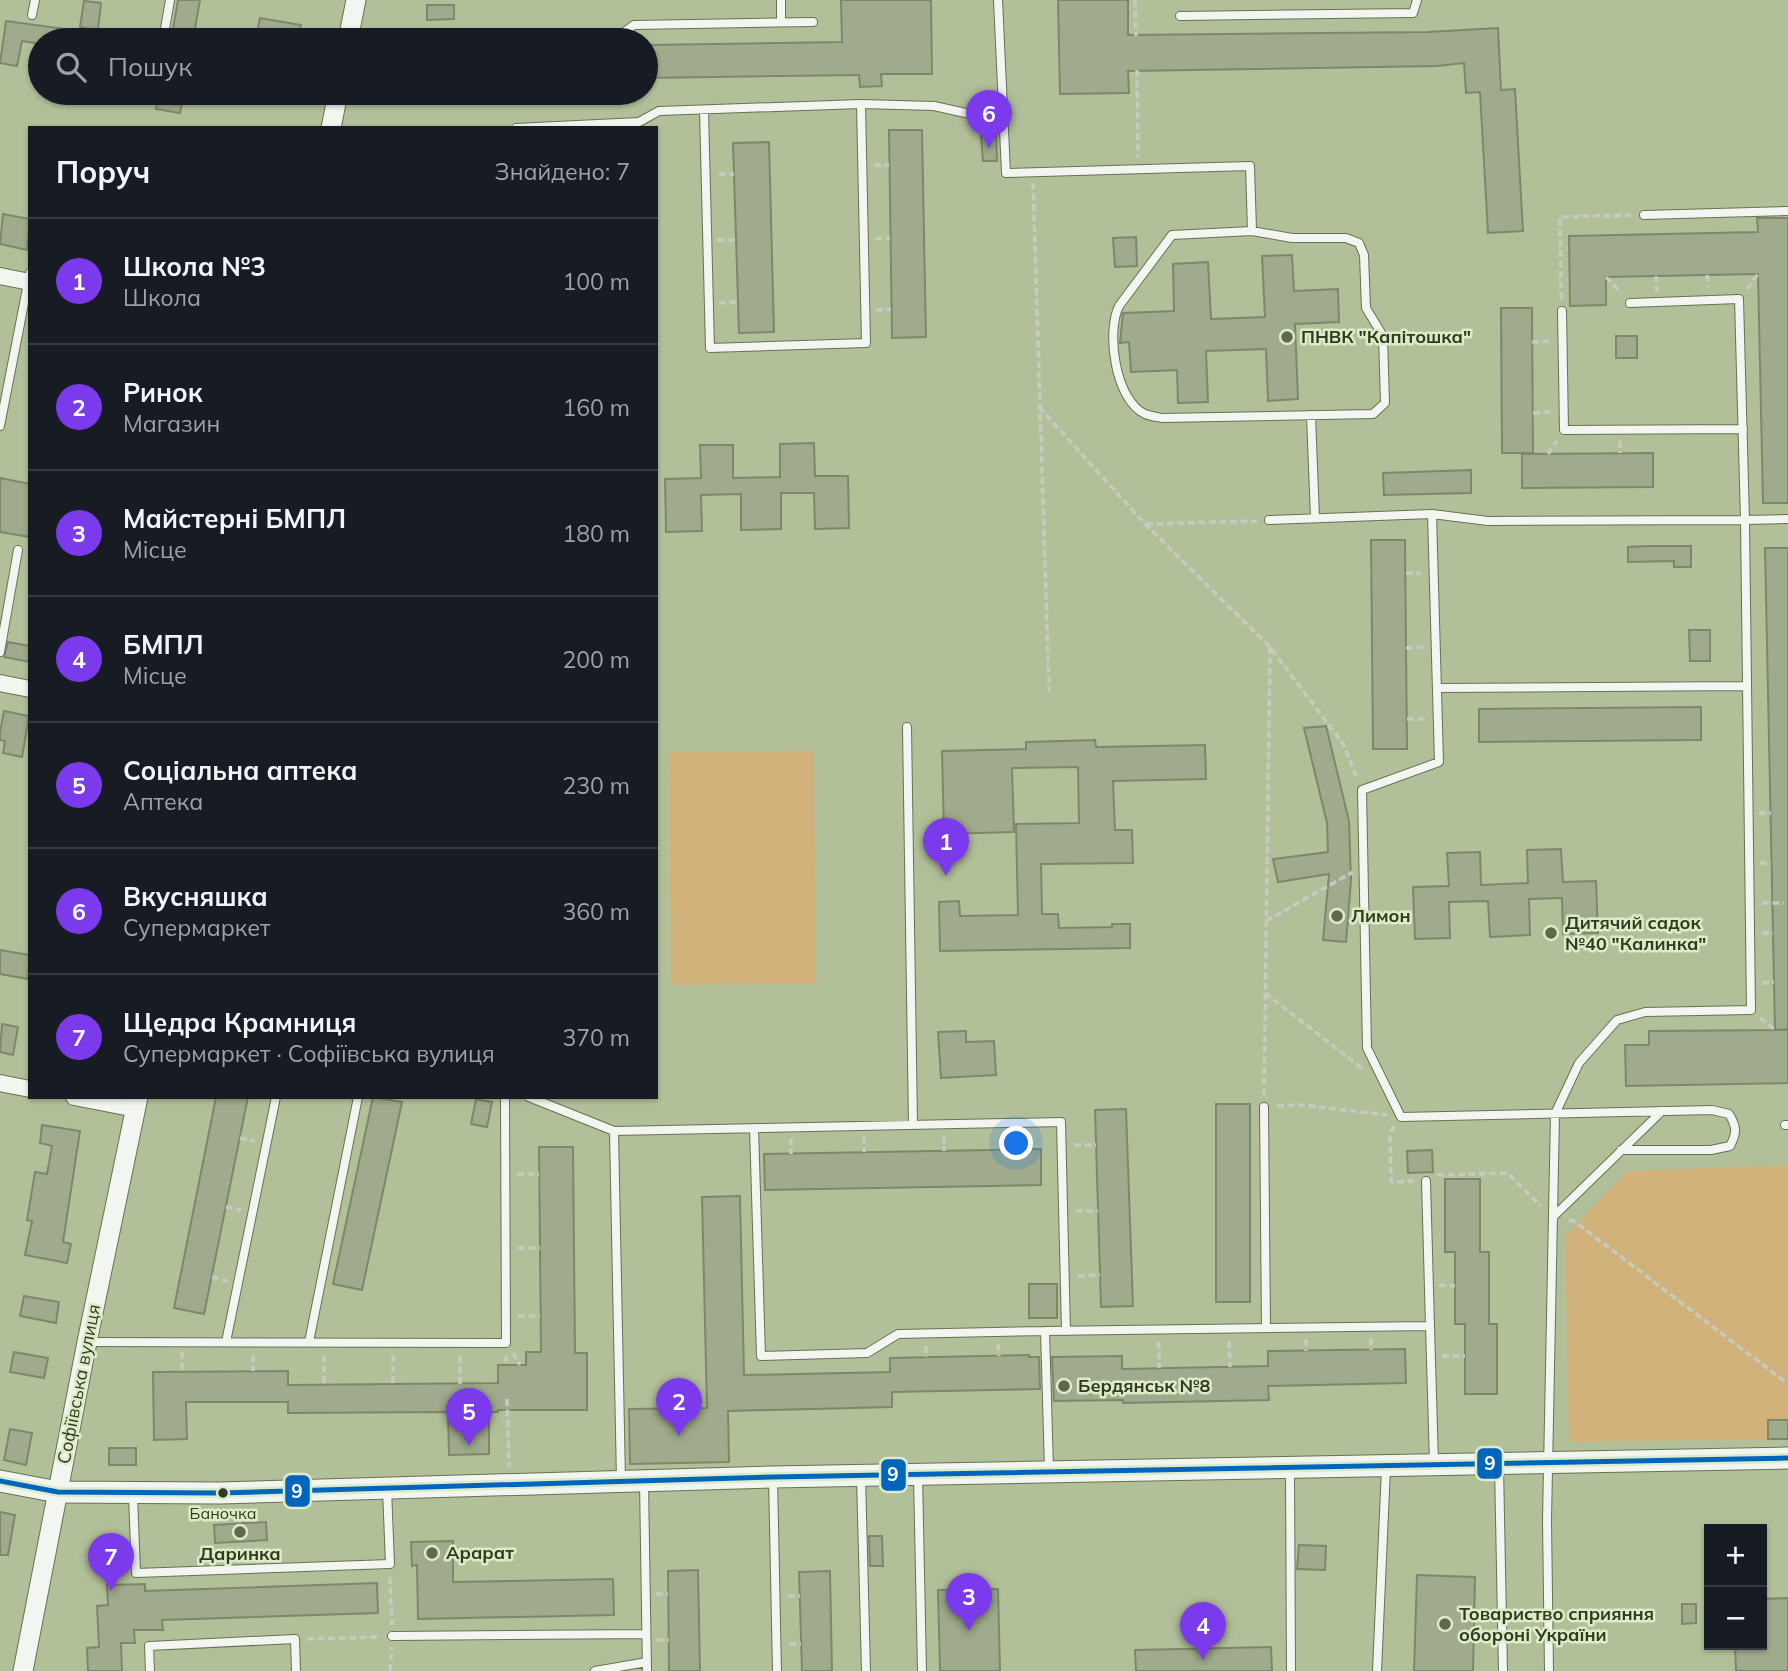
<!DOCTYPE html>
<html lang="uk">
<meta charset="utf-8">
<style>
body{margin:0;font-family:Mulish,sans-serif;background:#242831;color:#f1f3f6}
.controls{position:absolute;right:21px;bottom:21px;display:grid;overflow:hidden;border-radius:0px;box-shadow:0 2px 5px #0004}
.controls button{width:63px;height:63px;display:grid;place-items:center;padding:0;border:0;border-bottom:2px solid #363941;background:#171b24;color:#f1f3f6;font:35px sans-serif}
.you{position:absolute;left:1017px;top:1144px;width:24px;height:24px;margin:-18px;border:5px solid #fff;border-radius:50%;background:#1a73e8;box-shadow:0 0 0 10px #1a73e833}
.badge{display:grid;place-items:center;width:46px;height:46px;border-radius:50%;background:#7c3aed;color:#fff;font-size:23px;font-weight:700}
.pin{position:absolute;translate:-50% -58px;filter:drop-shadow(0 2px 4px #0008)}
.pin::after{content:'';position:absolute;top:37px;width:24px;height:21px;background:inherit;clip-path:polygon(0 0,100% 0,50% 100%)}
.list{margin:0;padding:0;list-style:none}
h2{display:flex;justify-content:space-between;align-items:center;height:91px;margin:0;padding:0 28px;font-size:30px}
h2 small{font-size:23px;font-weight:400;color:#9ea1a6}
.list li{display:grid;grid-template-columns:46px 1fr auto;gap:21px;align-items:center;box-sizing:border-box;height:126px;padding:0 28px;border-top:2px solid #363941}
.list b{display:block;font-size:26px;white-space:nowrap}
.list p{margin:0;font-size:23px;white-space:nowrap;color:#9ea1a6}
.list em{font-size:23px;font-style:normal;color:#9ea1a6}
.icon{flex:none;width:38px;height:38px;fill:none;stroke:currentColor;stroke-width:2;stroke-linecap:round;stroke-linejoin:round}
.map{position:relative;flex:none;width:1788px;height:1671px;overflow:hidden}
.search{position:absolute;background:#171b24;box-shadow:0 2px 5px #0004;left:28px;top:28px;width:630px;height:77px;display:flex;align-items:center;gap:18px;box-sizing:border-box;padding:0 24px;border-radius:38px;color:#9ea1a6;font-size:26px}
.panel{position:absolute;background:#171b24;box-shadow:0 2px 5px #0004;left:28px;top:126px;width:630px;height:973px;border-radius:0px}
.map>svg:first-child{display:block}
.green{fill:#d0b27a}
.building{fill:#9fab8c;stroke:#7d886a;stroke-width:2}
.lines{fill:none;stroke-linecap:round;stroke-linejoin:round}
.service-casing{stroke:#677152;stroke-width:10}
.minor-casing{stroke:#677152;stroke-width:18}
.tertiary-casing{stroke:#677152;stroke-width:21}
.secondary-casing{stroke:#677152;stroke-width:23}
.path{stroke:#c6cabf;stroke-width:3.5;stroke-dasharray:7 3.5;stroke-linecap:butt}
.service{stroke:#f3f6f0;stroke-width:8}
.minor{stroke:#f3f6f0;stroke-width:16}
.tertiary{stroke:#f3f6f0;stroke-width:19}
.secondary{stroke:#f3f6f0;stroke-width:21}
.bus-1-casing{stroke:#ddebc9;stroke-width:10}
.bus-1{stroke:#0065bd;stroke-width:5}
.poi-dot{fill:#5e6a4a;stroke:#ddebc9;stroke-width:2.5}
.bus-dot{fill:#313b1f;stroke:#ddebc9;stroke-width:2.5}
.labels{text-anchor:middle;stroke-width:5;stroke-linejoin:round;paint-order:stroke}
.bus-label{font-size:16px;fill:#313b1f;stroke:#ddebc9}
.poi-label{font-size:18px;font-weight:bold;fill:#313b1f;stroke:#ddebc9;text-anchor:start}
.street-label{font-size:18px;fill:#313b1f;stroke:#ddebc9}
.line-badge{stroke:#ddebc9;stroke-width:2.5}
.badge-label{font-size:19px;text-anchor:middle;font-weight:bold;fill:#fff}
</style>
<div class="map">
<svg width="1788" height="1671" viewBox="0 0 1788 1671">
<rect width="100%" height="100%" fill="#b2c09a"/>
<!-- green -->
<path class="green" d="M814,751L816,984L671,985L669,752Z
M1788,1165V1420H1768V1439L1569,1442L1565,1236L1628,1171Z"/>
<!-- building -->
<path class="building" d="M178,0H200L193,40H171Z
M841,0H931L932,74H881L882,86L860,87L859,75L646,78V45L842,42Z
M1058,0H1128V35L1428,32L1498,28L1501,90L1515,89L1523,231L1488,233L1480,92L1466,93L1464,63L1437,66L1128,71L1129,93L1060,94Z
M84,1L101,3L98,30L80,27Z
M427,5H454V19L427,20Z
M260,18L301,25L298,40H277L256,37Z
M6,21L87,32L86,40H40V44L22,41L17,66L0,63Z
M158,93H184L180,113L156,109Z
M889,130H922L926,337L892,338Z
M996,135L997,161H983L981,136Z
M769,142L774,332L739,333L733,143Z
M3,214L30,219L27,250L0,244Z
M1757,218H1788V503H1763L1758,274L1606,277V305L1570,306L1569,236L1758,232Z
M1136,237L1137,266L1115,267L1113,238Z
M1292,255L1294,291L1338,289L1339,322L1295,324L1298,399L1268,401L1266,349L1206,351L1208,402L1178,403L1177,370L1131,372L1129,342L1120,343L1123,313L1174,311L1173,264L1208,262L1211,319L1265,317L1262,256Z
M1501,308H1532L1533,453H1502Z
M1616,336H1637V358H1616Z
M814,443L815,476H848L849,528L815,529L814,493H781V529L741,530V494L701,495L702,531L666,532L665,479L701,478L700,445H733V478L780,477V444Z
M1653,453V487L1522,488V454Z
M1471,470V493L1384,495L1383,473Z
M0,478L30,484V537L0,532Z
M1371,540H1405L1407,749H1373Z
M1649,546H1691V567H1674V561L1628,562V547Z
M1765,548H1788V1029L1775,1030Z
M1689,630H1710V661H1690Z
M8,642L30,646V662L4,657Z
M1701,707V740L1479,742V709Z
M4,711L29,716L22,757L3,753L5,741L0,740V732Z
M1326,726L1349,821L1351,880L1346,942L1323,940L1329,874L1278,882L1273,859L1328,852L1327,823L1304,728Z
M1095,740L1096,747L1205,745L1206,779L1113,781L1115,830H1132L1133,863L1041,864L1042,914H1058L1059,928L1112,927V924H1130V948L940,951L939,902L959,901L960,916L1018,915L1016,824L1079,823L1078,767L1012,768L1014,832L944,834L942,751L1026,749V742Z
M1561,849L1563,882L1596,881L1598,933L1563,934L1562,898L1529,899L1530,935L1490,937L1488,901L1449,902L1450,938L1415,939L1413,887L1449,886L1447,853L1480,852L1481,885L1528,883L1527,850Z
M0,950L30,955L28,979L0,974Z
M2,1024L18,1027L13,1055L0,1052Z
M1788,1030V1083L1626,1086L1625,1045H1649V1031Z
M966,1031V1042L994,1041L996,1075L941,1078L938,1032Z
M216,1097H248L204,1314L174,1308Z
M373,1097L402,1102L362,1290L333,1284Z
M476,1099L492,1102L487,1127L471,1124Z
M1216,1104H1250V1302H1216Z
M1126,1109L1133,1306L1101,1307L1095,1110Z
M42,1125L80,1131L63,1242L71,1244L67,1263L25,1255L32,1221L27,1220L35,1172L47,1174L52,1146L40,1143Z
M539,1147H573L575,1353H587V1410H498V1412H489V1454L449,1455L448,1412L288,1413V1402H186L187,1439L154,1440L153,1372L288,1371V1385L498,1383V1365H526V1352H541Z
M1041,1149V1185L765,1190L764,1154Z
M1432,1150L1433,1172L1408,1173L1407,1151Z
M1445,1179H1480V1252H1489V1324H1497V1394H1465V1324H1455V1252H1445Z
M740,1196L744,1375L890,1372V1358L1029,1355V1357H1039L1040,1389L892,1392V1407L728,1411L729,1462L630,1464L629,1409L707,1408L702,1197Z
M1029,1284H1057V1318H1029Z
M24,1296L59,1302L56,1323L20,1316Z
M1405,1349L1406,1383L1268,1386L1269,1400L1123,1403V1400L1054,1401L1052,1357L1122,1356V1369L1268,1366V1351Z
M14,1352L48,1358L44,1378L10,1372Z
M1768,1420H1788V1439H1768Z
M10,1429L32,1433L26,1465L4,1460Z
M109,1448H136V1465H109Z
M0,1512L15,1515L8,1555H0Z
M266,1522L267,1540L215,1543L214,1525Z
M869,1536H882L883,1566H870Z
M453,1541V1582L613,1579L614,1615L418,1619L417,1565L412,1566L411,1542Z
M1299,1545L1326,1546L1325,1570L1297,1569Z
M698,1570L700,1671H669L668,1571Z
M830,1571L832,1671H802L799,1572Z
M1417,1575L1475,1577L1473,1671H1414Z
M377,1583L378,1613L162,1620L163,1630H134L135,1643H121L122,1671H88L87,1648L99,1647L97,1606L108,1605L107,1585L145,1584V1591Z
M998,1589L1000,1671H940L938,1590Z
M1788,1598V1671H1736L1735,1645H1762V1599Z
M1682,1604H1696V1623L1682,1624Z
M1271,1647L1272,1671H1136L1135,1650Z"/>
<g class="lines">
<defs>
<path id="service" d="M781,0V22
M998,0L1006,173L1250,166L1252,231
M32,15L35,0
M1180,16L1413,13L1417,0
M349,37L404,40
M163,40L170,0
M613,40L634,25L813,22
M704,110L710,348L866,343L861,104
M516,128L639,122L659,111L861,104L934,106L970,114H1002
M1644,215L1788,211
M1252,231L1292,238H1346L1359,243L1364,255L1366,308L1383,336L1385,403L1373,414L1162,418C1157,417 1150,416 1145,414C1115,400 1106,332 1119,306L1172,235Z
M1562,311L1564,430L1743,429
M1311,415L1315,518
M0,426L30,273
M1269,520L1432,514
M0,652L18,550
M1437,688L1747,686
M907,727L913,1125
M529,1097L614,1131L1061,1122L1066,1331
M1264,1107L1266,1328
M1785,1125H1788
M754,1128L761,1356L867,1353L898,1334L1045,1331
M614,1131L621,1481
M1621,1150H1711L1730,1146C1737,1133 1737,1127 1729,1114L1712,1110L1401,1117L1367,1048L1362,790L1439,762L1432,514L1488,521L1745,520L1739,299L1630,303
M1553,1217L1662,1111
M1430,1326L1434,1463
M89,1342L506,1343L505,1097
M226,1342L276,1097
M309,1342L358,1097
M1499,1466L1503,1671
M1049,1469L1045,1331L1430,1326L1426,1181
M1290,1470L1291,1671
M918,1475L922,1671
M861,1476L866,1671
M773,1477L777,1671
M644,1482L647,1671
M133,1495L136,1573L390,1564L387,1489
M392,1636L646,1634
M150,1671L149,1646L295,1639L296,1671
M595,1671L647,1662
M1377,1671L1386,1468
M1549,1671L1547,1520L1555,1114L1579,1063L1617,1020L1645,1012L1751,1010L1745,520L1788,519"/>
<path id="minor" d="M0,276L30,282
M0,683L30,689
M0,1083L30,1089
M74,1097L136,1109"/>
<path id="tertiary" d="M348,40L356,0
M331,128L338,93
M23,1671L87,1342L138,1097"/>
<path id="secondary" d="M0,1481L58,1492L220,1493L773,1477L1788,1458"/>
</defs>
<!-- service casing -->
<use href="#service" class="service-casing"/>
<!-- minor casing -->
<use href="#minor" class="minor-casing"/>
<!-- tertiary casing -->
<use href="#tertiary" class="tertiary-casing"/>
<!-- secondary casing -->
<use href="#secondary" class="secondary-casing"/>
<!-- path -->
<path class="path" d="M1135,0L1136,36
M1137,70L1138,157
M874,165H889
M719,174H734
M1033,183L1049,691
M875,239L890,238
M717,240H736
M1707,275L1708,287
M1656,276L1657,292
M1606,277L1621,293
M1747,289L1758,274
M1561,299L1560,217L1631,215
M719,303L738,302
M876,310L891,309
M1532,342L1551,341
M1039,407L1145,524L1270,647L1344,745L1357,779
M1533,413L1552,412
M1620,441V453
M1548,454L1557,441
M1146,524L1257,521
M1406,573H1421
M1406,648L1425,647
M1407,719H1426
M1759,813H1771
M1760,863H1771
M1762,903H1784
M1266,921L1353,872
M1762,933H1773
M1762,983L1774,982
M1265,993L1363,1069
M1760,1018L1775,1030
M1264,1095L1270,647
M1277,1106L1303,1105L1387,1115
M1394,1126L1390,1133L1391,1182L1414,1181
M1007,1135V1150
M944,1136V1151
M864,1137V1152
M240,1138L255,1141
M791,1138V1154
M1074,1145H1096
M517,1174H539
M1437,1175L1508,1173L1541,1206
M226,1207L241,1210
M1076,1211H1098
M1569,1220L1574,1221L1788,1384
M518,1248H540
M1078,1276L1100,1275
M212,1277L227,1281
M1439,1285L1455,1286
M518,1316H540
M1371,1338V1350
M1306,1339V1351
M1229,1341L1230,1367
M1159,1342V1368
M998,1344L999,1356
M926,1346V1357
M182,1352V1371
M513,1353L520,1365
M253,1355V1371
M324,1355V1384
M393,1355V1384
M506,1355L507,1365
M1442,1356H1465
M460,1384V1354
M507,1399L509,1467
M390,1577L392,1625
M656,1594H668
M788,1596H800
M307,1639L380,1637
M657,1640H669
M789,1644H801
M390,1671L392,1647"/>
<!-- service -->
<use href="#service" class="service"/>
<!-- minor -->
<use href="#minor" class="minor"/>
<!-- tertiary -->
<use href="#tertiary" class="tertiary"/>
<!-- secondary -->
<use href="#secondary" class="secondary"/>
<defs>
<path id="bus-1" d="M0,1481L58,1492L220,1493L773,1477L1788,1458"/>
</defs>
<!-- bus-1 casing -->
<use href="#bus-1" class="bus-1-casing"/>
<!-- bus-1 -->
<use href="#bus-1" class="bus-1"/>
</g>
<!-- markers -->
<g class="poi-dot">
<circle cx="1287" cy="337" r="7"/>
<circle cx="1337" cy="916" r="7"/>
<circle cx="1551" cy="933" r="7"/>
<circle cx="1064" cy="1386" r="7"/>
<circle cx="240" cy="1532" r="7"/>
<circle cx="432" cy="1553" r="7"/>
<circle cx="1445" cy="1624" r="7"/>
</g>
<circle class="bus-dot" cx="223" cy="1493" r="6"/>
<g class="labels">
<!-- bus labels -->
<g class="bus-label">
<text x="223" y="1519">Баночка</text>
</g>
<!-- poi labels -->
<g class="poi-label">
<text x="1301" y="343">ПНВК "Капітошка"</text>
<text x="1351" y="922">Лимон</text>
<text x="1565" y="929">Дитячий садок<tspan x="1565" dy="21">№40 "Калинка"</tspan></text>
<text x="1078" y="1392">Бердянськ №8</text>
<text x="446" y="1559">Арарат</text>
<text x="240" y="1560" text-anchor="middle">Даринка</text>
<text x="1459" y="1620">Товариство сприяння<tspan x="1459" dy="21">обороні України</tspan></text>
</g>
<!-- street labels -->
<g class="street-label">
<text transform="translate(79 1384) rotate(-79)" y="6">Софіївська вулиця</text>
</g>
</g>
<g class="line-badge">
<rect x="1476" y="1447" width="27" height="33" rx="7" fill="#0065bd"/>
<rect x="880" y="1458" width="27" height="34" rx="7" fill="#0065bd"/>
<rect x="284" y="1474" width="27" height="34" rx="7" fill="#0065bd"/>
</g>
<g class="badge-label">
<text x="1490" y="1470">9</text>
<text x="893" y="1481">9</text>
<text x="297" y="1498">9</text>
</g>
</svg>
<div class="controls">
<button>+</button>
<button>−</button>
</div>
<div class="you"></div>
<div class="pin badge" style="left:946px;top:876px">1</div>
<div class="pin badge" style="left:679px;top:1436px">2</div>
<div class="pin badge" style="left:969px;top:1631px">3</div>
<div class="pin badge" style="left:1203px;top:1660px">4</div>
<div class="pin badge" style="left:469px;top:1446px">5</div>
<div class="pin badge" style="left:989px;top:148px">6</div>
<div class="pin badge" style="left:111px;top:1591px">7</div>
<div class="search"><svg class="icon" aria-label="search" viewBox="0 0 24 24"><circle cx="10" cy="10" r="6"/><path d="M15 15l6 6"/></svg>Пошук</div>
<section class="panel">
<h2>Поруч<small>Знайдено: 7</small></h2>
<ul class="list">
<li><span class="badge">1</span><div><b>Школа №3</b><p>Школа</p></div><em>100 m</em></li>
<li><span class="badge">2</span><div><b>Ринок</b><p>Магазин</p></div><em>160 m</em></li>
<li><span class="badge">3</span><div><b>Майстерні БМПЛ</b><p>Місце</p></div><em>180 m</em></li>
<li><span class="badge">4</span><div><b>БМПЛ</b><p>Місце</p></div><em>200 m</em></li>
<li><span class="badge">5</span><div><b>Соціальна аптека</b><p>Аптека</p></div><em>230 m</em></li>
<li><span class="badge">6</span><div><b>Вкусняшка</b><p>Супермаркет</p></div><em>360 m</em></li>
<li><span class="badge">7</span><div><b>Щедра Крамниця</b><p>Супермаркет · Софіївська вулиця</p></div><em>370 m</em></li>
</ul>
</section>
</div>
